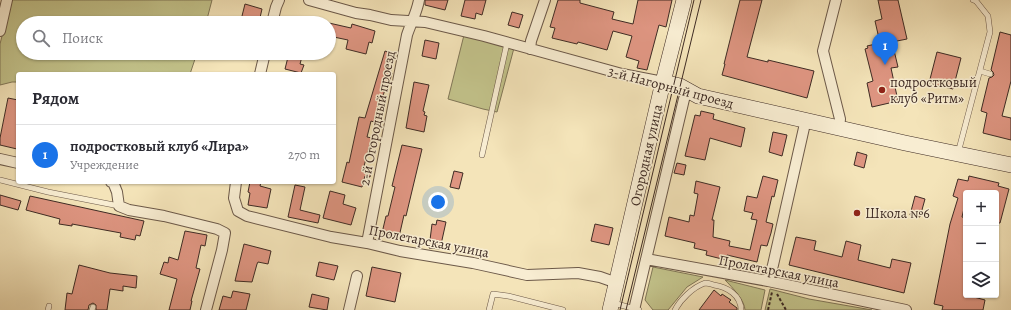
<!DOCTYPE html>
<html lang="ru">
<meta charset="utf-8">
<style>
body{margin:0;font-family:Alegreya,serif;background:#f7f7f7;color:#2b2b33}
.controls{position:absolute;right:12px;bottom:12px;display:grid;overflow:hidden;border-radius:4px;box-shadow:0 1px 3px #0004}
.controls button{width:36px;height:36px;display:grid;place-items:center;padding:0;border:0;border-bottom:1px solid #e1e1e2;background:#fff;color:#2b2b33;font:20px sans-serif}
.you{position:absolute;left:438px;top:202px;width:14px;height:14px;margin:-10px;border:3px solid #fff;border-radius:50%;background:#1a73e8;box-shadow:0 0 0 6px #1a73e833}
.badge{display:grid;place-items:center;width:26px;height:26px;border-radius:50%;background:#1a73e8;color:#fff;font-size:13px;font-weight:700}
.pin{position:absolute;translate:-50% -33px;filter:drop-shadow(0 1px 2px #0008)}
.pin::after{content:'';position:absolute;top:21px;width:14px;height:12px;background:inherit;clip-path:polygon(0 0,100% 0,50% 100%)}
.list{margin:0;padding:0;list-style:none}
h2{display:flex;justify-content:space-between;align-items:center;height:52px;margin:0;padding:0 16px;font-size:17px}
h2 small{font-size:13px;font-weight:400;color:#7c7c81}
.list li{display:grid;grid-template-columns:26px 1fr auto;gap:12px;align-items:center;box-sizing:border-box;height:60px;padding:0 16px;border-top:1px solid #e1e1e2}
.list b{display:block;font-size:15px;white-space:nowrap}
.list p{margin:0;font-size:13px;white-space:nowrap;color:#7c7c81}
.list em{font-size:13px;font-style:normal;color:#7c7c81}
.icon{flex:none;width:22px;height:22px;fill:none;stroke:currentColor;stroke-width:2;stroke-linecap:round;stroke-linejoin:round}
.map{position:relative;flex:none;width:1011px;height:310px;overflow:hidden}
.search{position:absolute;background:#fff;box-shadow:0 1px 3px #0004;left:16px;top:16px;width:320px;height:44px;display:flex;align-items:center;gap:10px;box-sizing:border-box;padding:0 14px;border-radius:22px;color:#7c7c81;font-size:15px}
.panel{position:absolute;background:#fff;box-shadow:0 1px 3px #0004;left:16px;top:72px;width:320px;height:112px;border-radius:4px}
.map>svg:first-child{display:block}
.green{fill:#c2c28a;stroke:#807657}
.building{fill:#de9581;stroke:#3e2b24}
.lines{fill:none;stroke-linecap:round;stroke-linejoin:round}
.lane-casing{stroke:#6c5949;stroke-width:6}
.street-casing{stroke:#6c5949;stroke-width:12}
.secondary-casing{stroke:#3e2b24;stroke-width:16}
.path{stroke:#3e2b24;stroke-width:2;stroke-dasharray:3 2;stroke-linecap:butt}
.lane{stroke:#f8edd2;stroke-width:5}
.street{stroke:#f8edd2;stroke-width:10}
.secondary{stroke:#f8edd2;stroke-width:15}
.tram{stroke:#3e2b24;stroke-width:1}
.poi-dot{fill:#8f2418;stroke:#f8edd2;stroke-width:1.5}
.labels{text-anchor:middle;stroke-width:3;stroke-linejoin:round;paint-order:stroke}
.poi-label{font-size:14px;fill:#3e2b24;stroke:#f8edd2;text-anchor:start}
.street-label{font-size:14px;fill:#3e2b24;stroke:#f8edd2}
</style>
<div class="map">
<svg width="1011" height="310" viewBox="0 0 1011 310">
<rect width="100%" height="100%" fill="#f4e4b9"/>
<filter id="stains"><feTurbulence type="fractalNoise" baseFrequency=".005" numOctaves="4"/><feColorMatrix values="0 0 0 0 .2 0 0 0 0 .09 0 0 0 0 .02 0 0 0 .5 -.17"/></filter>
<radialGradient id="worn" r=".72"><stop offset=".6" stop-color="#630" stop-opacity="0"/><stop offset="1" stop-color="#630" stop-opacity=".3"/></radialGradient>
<!-- green -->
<path class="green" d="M11,0H212L206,23H23V53H197L190,74H18V82H12L0,85V44Z
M464,35L514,48L497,112L483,109L448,99Z
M653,267L703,277L687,287L668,310H653L645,300Z
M725,280L765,290L761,310H745C745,301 732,287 725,280Z
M770,289L809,299L872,310H765Z"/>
<!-- building -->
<path class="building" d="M425,0H448L445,10L425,5Z
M465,0H486L482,15L476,13L475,19L461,16Z
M558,0H580V3L614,12L612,19L633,24L638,0H672L666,27L659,25L647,70L637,68L639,61L626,57L632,36L613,31L607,50L578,42L577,44L552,38L555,28L550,27Z
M740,0H762L747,57L768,62V60L814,71L807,98L722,75L725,64H724Z
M878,0H898L907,39L892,42L898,67L891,68L898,101L872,107L867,83L873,81L865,49L868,48L867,46L880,43L875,21L882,19Z
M245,4L262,9L259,22L254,21L253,23L241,20Z
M512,12L523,15L519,28L508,25Z
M329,23L351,28L352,24L375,31L372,43L369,42L366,54L346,49L348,40L329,36Z
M1000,32L1011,35V81L1002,116L1011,118V140L983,133L987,113L981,111L989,78L992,77L994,75L993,72L991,70Z
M425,40L439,43L436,59L422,56Z
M385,51L395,55L390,73H392L388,87L386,86L383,96H381L374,122L371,121L367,137L372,138L364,166L372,168L370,177L365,176L362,187L342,182L347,162L349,163L359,117L365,118Z
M937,52L961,58L953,89L929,83Z
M289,53H303L300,64L304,65L301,73L285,69Z
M414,82L429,85L423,111L425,112L424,115L427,116L424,132L406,128Z
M8,98L18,100L17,149L0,145V138Z
M701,111L714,114L713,119L745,128L741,147L710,138L705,160L685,156L695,115L700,116Z
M773,132L787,135L782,156L769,152Z
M402,145L422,149L406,216L404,215L399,237L382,233L386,216H388L395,187L392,186Z
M857,152L867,155L864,168L854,165Z
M677,163L686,165L684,175L674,173Z
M454,171L463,173L459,189L450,187Z
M763,176L778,180L774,197L772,196L766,222L773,224L771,233L767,246L761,245L757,262L727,255L726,260L706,255L707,251L694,248L695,243L665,236L669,217L689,222L690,215L694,216L698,194L694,193L696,181L720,187L712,220H714L713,237L730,241L729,246L750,250L757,220L751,219L753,213L744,211L747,196L757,198Z
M969,176L999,183L998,186L1009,189L1000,223H996V193H966V200L962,217L966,218V295H971L970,296L985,300L983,310H942L943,306L934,304L950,224L958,198L953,196L958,179L968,181Z
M250,182H261L260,186L271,189L267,208L248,205L250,193L248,192Z
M295,185L305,187L300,210L320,215L318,223L288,217Z
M330,191L345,195L343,204L356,208L351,225L323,218Z
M0,195L21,201L18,210L0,205Z
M30,196L144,221L140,236L136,235L135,240L120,237L121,233L72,224V226L59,224L60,219L26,210Z
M915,196L925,199L920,217L910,215Z
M437,220L446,222L440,249L429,248L432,224L436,225Z
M595,224L613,228L609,245L591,241Z
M185,231L207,235L205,246L201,245L196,268L200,269L191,301H192L190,310H169L177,279L160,274L164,262L168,263L169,257L178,260Z
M796,237L816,241L814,250L842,257L846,241L861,245L858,260L890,268L892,259L911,263L904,293L789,265Z
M244,244L271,251L268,264L258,262L257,264L252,282L235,281Z
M319,262L338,266L334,280L316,276Z
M79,265L110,273L137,276L136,288L123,286V291L110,289L107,310H96V305L93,303L89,305L88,310H65L67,293L72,294Z
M372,267L401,273L395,302L366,296Z
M714,290L721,296L722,294L731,300L729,302L737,308V310H699Z
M233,291L250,294L246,310H219L223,296L231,298Z
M312,294L329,298L327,310L309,307Z"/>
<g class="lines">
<defs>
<path id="lane" d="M980,71L990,74
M958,153L990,32L988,16L976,1L973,0
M482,155L507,43
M0,180L48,192L119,206
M613,303L639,310
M48,310L49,306
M92,310L93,307
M489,310L493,294L508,296L563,310
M675,310C680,300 693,287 705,283C707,283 711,284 714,285C727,287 741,295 741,310"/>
<path id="street" d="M309,0L356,13L370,15L391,20L425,22L484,36L622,74L663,82
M836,0L823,51L840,119L839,128
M272,23L276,7L279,0
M0,31L7,0
M530,49L531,41L545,0
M260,74L265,53
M0,159L18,163
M111,182H113L117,192L119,206L129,210L164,216L217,229L225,233L222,250L206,310
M236,182L234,198L238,211L247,216L331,237L367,243L400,251L473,263L527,275L578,273L600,277L617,283
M367,243L407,35C411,23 417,12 419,0
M646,259L768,281L906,310
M768,281L773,265L806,119
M349,310L357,276
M634,310L684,99L688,90"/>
<path id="secondary" d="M663,82L680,86L698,96L905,143L1011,165
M610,310L663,82L684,0"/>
</defs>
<!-- lane casing -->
<use href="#lane" class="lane-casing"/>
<!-- street casing -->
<use href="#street" class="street-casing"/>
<!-- secondary casing -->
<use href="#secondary" class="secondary-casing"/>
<!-- path -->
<path class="path" d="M777,294L786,310
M768,310L772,292"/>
<!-- lane -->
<use href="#lane" class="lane"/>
<!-- street -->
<use href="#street" class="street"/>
<!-- secondary -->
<use href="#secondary" class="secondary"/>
<!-- tram -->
<path class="tram" d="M620,310L694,0
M626,310L701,0"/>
</g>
<!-- markers -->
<g class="poi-dot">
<circle cx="882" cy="90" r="4"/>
<circle cx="857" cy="213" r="4"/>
</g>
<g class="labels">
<!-- poi labels -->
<g class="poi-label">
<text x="890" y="87">подростковый<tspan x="890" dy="16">клуб «Ритм»</tspan></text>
<text x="865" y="218">Школа №6</text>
</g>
<!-- street labels -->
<g class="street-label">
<text transform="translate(671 87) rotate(15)" y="5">3-й Нагорный проезд</text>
<text transform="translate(377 118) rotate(-79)" y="5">2-й Огородный проезд</text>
<text transform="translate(646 155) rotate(-77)" y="5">Огородная улица</text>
<text transform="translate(429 241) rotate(11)" y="5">Пролетарская улица</text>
<text transform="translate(779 271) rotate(11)" y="5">Пролетарская улица</text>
</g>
</g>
<rect width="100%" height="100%" filter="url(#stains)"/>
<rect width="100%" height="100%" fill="url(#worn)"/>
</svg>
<div class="controls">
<button>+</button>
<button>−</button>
<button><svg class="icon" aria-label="layers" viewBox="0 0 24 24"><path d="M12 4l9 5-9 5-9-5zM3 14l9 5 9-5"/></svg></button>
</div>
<div class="you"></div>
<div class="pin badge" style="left:885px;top:65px">1</div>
<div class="search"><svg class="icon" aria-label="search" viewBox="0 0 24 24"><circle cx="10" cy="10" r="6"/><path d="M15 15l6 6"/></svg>Поиск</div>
<section class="panel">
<h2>Рядом<small></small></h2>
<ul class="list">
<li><span class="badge">1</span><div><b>подростковый клуб «Лира»</b><p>Учреждение</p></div><em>270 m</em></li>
</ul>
</section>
</div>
